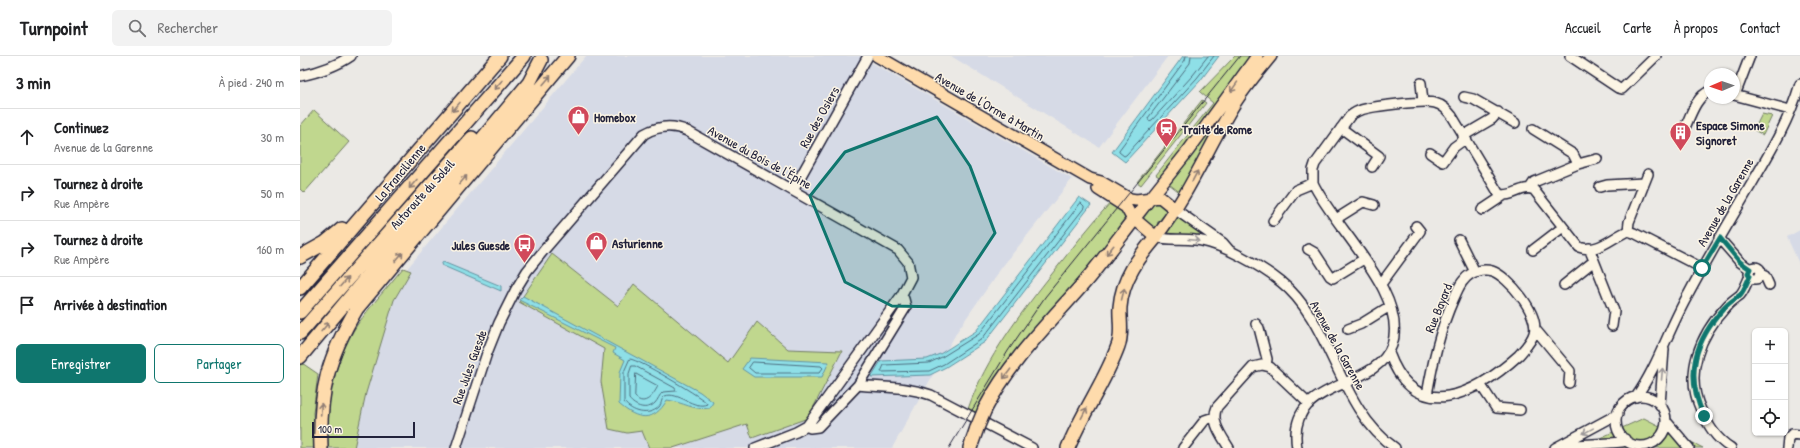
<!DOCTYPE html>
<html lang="fr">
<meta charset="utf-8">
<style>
body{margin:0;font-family:"Patrick Hand",sans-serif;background:#f2f2f2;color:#202124}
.controls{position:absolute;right:12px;bottom:12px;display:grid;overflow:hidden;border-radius:6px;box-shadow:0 1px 3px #0004}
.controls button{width:36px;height:36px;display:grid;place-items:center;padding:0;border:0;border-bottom:1px solid #e0e0e0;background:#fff;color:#202124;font:20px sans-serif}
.compass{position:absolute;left:1404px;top:12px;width:36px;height:36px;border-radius:50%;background:#fff;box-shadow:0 1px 3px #0004;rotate:268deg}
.scale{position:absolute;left:12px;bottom:10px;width:103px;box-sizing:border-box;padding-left:4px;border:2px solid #22223b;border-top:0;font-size:11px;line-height:14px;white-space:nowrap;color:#22223b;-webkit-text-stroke:3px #fcf5e5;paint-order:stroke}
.stop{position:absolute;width:12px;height:12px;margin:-9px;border:3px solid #0f766e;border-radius:50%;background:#fff}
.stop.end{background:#0f766e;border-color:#fff;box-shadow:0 1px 4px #0008}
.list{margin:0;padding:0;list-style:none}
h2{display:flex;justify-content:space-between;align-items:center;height:52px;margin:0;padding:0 16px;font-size:17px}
h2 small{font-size:13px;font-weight:400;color:#757577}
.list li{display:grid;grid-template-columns:26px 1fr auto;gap:12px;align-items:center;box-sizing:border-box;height:56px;padding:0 16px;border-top:1px solid #e0e0e0}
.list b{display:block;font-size:15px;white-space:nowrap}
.list p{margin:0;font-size:13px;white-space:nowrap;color:#757577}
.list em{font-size:13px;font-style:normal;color:#757577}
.actions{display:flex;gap:8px;padding:12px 16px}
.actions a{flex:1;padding:9px 0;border:1px solid #0f766e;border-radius:6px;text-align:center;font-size:14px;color:#0f766e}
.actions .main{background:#0f766e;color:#fff}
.icon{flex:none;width:22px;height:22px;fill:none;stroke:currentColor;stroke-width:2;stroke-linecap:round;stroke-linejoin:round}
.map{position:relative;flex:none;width:1500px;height:392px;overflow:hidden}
header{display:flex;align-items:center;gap:24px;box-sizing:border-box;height:56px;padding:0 20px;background:#fff;border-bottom:1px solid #e0e0e0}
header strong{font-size:19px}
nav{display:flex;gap:22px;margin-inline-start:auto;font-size:14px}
.search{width:280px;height:36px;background:#f2f2f2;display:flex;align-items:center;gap:10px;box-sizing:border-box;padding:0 14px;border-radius:6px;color:#757577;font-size:15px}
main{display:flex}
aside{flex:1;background:#fff}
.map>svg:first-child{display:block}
.built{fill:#d6dae6}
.green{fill:#c0d78e;stroke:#717c64}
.water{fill:#8edfe7;stroke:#6393a2}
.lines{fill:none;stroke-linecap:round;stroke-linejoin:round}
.shore{stroke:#4d6e80;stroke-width:1}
.minor-casing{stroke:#22223b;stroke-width:12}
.major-casing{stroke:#22223b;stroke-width:14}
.highway-casing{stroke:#22223b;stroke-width:16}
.minor{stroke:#fcf5e5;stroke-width:9}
.major{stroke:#fedbac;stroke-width:11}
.highway{stroke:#fedbac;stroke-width:13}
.tram{stroke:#22223b;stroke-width:1}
.highway-bridge-casing{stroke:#22223b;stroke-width:16;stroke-linecap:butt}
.highway-bridge{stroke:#fedbac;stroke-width:13}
.oneway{stroke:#907e74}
.oneway2{stroke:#9a9698}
.route{stroke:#0f766e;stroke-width:5}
.marked{fill:#0f766e;fill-opacity:0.2;stroke:#0f766e;stroke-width:3;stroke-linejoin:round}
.labels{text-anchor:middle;stroke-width:3;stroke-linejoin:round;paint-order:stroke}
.street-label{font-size:13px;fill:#22223b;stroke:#fcf5e5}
.poi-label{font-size:13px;font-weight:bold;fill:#22223b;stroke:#fcf5e5;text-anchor:start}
</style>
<header>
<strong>Turnpoint</strong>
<div class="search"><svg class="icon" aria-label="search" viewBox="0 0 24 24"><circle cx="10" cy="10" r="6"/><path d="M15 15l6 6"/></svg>Rechercher</div>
<nav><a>Accueil</a><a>Carte</a><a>À propos</a><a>Contact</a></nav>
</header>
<main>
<aside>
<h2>3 min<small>À pied · 240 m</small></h2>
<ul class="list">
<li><svg class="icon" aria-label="ahead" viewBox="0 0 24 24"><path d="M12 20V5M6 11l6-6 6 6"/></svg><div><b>Continuez</b><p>Avenue de la Garenne</p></div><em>30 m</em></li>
<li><svg class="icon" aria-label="right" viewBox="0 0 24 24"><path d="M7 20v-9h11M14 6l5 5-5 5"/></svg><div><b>Tournez à droite</b><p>Rue Ampère</p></div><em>50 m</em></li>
<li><svg class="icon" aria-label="right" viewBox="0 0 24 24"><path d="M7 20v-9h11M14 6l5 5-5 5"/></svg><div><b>Tournez à droite</b><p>Rue Ampère</p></div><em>160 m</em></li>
<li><svg class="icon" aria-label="arrive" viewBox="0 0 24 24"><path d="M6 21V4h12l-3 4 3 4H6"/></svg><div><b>Arrivée à destination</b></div></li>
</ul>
<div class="actions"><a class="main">Enregistrer</a><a>Partager</a></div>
</aside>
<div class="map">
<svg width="1500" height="392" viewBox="0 0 1500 392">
<rect width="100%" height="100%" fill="#ebe9e5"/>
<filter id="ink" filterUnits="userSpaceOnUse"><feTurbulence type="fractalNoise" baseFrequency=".025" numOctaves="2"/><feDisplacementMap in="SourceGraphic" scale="8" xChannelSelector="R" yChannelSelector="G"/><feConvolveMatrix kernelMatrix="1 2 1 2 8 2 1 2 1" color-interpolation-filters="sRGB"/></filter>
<g filter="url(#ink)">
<!-- built -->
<path class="built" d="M286,0H560L772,123L702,211L658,274L592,392H30L84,240Z
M651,0H868L799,91Z
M1500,174V210L1487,181Z"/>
<!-- green -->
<path class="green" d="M935,0H953L861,122L856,119L913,47L900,36Z
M961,0H966L882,138L869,128L890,102Z
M902,44L906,47L841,129L837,126Z
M14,54L49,86L4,137L0,133V70Z
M1462,58L1472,60L1463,79L1454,74Z
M811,146L826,158V166L679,358L668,353C686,301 721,257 755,214C773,191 791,168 811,146Z
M855,146H858L868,154L866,160L864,159L857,167L859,169L854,172L843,163Z
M879,161L906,179L865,180Z
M252,198L318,250L334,228L428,307L457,266L488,293L542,295L508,362L452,382L447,368L373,392H349L342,375L327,377L309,373L301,326L304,293L219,246Z
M103,212L111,215L94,244L66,337L54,392H28C25,351 34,304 57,269C71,249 88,231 103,212Z
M2,307L18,318L13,357L16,392H0V309Z
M1344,362L1403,392H1278Z"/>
<!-- water -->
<path class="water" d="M883,0H919L900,25L825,106L812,96Z
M779,141L791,149L685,286L646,311L630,319L571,321L581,305L627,303L640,298L676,275Z
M143,206L201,230V235L141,209Z
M223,240L400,336L413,346L410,352C394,355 383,346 367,344C354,367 337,364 319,348L320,316L325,304L313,297L315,292L219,244Z
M450,302L529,306L522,321H454L442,313Z"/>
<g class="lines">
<!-- shore -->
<path class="shore" d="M886,0L885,4L819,94V96L824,100L826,99L897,22L914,0
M891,0L890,7L848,62L849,65L852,64L893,19L908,0
M781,147L784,150V152L682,283L644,308L629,315L581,316L584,309L629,307L642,301L679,278Z
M330,303C340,304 396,338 406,346L407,348C394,354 378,335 365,340C361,342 362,348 359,351C348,361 332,356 324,346V316Z
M453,306L521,310L523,312L519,317H455L449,312Z
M332,310H335L375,332L376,335L363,336C359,339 358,344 355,347C347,355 335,351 329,343V318Z
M336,318L358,330C354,338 345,352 335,341Z"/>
<defs>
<path id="minor" d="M1270,0L1318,32L1322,33L1356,0
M0,20C19,16 35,11 51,0
M1121,27L1123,46
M1434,39L1490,54
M1435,39L1450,0
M1164,41L1173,43L1215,67
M1041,72L1079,100L1072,111
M1233,73L1273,98L1278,108
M1384,74C1390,61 1396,40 1410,35
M1163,80L1192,63L1198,56
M1130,97L1143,106L1154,91L1165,83
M1300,131L1307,129L1344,127
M1230,132L1234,126L1278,108L1297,103
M493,134L568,0
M876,154L923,187L929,194
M1182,154L1203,140
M1036,163L1063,146L1074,149
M973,165L996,134L1013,127
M1328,175L1329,166L1348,118
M856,181C869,185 882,182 895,184C920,186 961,210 981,226C1032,266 1038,353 1095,392
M1419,182L1440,206L1450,213
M1159,184L1175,216
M1289,192L1314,255L1312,270
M1008,193L1015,197L1030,220L1033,222L1064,203
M1233,194L1263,171
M1449 217a6 6 0 1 1 12 0a6 6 0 1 1-12 0Z
M1460,219L1465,220L1469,229
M1081,228L1120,175L1116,170
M1264,229L1294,205
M956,268L959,272L967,303L966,309
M1048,273L1061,268L1090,250
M1235,273L1270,315L1269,327
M1089,297C1116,371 1177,337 1219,299C1225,292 1232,285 1234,277C1240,258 1208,220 1192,215C1182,212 1170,216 1164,224C1159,229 1157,236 1154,242C1140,273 1133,305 1127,339
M1180,328L1196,352L1220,354
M558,329C585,332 605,330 631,339L732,392
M1316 365a25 25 0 1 1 50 0a25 25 0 1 1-50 0Z
M1336,341C1358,310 1369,272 1388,239C1407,203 1428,168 1448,134C1468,100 1489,66 1500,28
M1360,349L1364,293
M1366,365L1389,392
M507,370L510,372L518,371L558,329L606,251L604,243L601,240
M1264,390C1283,388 1303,388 1322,386L1325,383
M156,392L187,297L199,267L216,233L227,215L244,194L344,78C358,70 372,68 387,75L598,194L608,206L611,221L601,240L507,370L496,376L455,392
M883,392L905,364L914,361
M929,392C922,380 910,366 917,351L953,311L962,309L970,311L1009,348
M997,392C985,321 1075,337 1092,289C1109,238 1034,172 1013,127V114L1015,108L1050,60C1054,57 1057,55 1061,54C1073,50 1124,44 1135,47C1143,49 1147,54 1152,60L1199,138C1212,143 1222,128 1234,134L1279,191C1298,198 1312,181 1328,175L1334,177L1402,212
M1255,392L1318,358
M1431,392C1416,383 1408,369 1401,354C1384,317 1400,279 1426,251C1430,246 1435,243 1440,239C1444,235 1447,226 1450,220
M1487,392L1488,382L1492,378L1500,379"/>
<path id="major" d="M577,0L790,123L801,126L830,143L836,144L860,141L876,154
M798,133L826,151L831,160L856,181C888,140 906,96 932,52C943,33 957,17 971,0
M834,163L888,95L957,0"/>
<path id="highway" d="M0,201L25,187L42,173
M0,232L200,0
M0,256L224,0
M0,277L172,82
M0,301L229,27L241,4
M685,353C710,305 748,268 783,228C801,207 817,185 834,163
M21,392C19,335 28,301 57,252L268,0
M670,392L677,372
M768,392C782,357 805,326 818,290C823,278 819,263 820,251C822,223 839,201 856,181"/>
</defs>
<!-- minor casing -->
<use href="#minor" class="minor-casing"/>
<!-- major casing -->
<use href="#major" class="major-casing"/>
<!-- highway casing -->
<use href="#highway" class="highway-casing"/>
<!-- minor -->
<use href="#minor" class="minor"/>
<!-- major -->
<use href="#major" class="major"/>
<!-- highway -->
<use href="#highway" class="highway"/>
<!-- tram -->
<path class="tram" d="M649,392L708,295L745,241L940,0"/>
<defs>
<path id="highway-bridge" d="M677,372L685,353"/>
</defs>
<!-- highway-bridge casing -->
<use href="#highway-bridge" class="highway-bridge-casing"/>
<!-- highway-bridge -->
<use href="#highway-bridge" class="highway-bridge"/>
</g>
<!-- one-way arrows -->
<defs><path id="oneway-shaft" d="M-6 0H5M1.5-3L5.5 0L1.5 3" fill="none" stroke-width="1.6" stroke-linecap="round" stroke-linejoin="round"/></defs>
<g class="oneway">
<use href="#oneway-shaft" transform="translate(247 24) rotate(-50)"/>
<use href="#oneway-shaft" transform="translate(198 29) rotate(131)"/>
<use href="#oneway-shaft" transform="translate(934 31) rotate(125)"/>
<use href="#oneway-shaft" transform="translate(156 51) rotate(131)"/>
<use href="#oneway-shaft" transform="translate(895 120) rotate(-62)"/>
<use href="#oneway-shaft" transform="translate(163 124) rotate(-50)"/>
<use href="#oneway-shaft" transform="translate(113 128) rotate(131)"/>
<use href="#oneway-shaft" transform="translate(810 194) rotate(129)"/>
<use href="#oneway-shaft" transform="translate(99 201) rotate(-50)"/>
<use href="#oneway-shaft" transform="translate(44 226) rotate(-49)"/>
<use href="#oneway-shaft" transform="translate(823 238) rotate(-76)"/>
<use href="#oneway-shaft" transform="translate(25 271) rotate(-50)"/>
<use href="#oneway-shaft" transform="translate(707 318) rotate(127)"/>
<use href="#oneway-shaft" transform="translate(21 353) rotate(-87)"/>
<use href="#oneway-shaft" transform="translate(784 357) rotate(-63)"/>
</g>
<g class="oneway2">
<use href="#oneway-shaft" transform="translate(894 184) rotate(5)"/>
<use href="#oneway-shaft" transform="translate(1362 318) rotate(-85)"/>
<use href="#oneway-shaft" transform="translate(1288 375) rotate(151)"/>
</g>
</g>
<g class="lines" filter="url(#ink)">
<!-- route -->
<path class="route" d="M1402,212L1420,182L1440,206L1450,213L1448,217L1450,220C1447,226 1444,235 1440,239C1435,243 1430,246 1425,251C1395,284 1384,318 1404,360"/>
</g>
<!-- marked area -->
<path class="marked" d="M637,61L670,110L695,177L646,251L592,250L545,226L510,140L545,96Z"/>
<!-- icons -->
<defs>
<symbol id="shop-pin" viewBox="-11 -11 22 30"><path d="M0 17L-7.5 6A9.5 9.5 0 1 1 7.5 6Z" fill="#d1495b" stroke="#fcf5e5"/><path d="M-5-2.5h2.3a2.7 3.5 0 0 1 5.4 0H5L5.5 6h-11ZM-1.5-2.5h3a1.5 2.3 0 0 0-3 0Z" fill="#fff"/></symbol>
<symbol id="station-pin" viewBox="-11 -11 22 30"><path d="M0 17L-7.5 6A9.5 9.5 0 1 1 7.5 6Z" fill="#d1495b" stroke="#fcf5e5"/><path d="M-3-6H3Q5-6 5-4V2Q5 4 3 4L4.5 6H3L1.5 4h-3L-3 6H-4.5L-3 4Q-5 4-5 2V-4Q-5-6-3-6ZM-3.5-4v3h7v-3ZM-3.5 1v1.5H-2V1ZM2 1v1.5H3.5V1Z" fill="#fff"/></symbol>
<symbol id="building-pin" viewBox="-11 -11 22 30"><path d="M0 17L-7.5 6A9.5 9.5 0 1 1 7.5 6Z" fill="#d1495b" stroke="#fcf5e5"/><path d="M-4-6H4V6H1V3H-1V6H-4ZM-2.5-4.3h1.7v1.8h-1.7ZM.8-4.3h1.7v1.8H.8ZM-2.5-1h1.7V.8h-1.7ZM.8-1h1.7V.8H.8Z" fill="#fff"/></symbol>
<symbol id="bus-pin" viewBox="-11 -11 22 30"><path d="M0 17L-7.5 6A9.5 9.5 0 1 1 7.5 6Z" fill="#d1495b" stroke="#fcf5e5"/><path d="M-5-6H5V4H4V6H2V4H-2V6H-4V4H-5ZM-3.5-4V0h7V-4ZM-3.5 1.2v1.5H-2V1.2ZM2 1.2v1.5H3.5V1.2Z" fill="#fff"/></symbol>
</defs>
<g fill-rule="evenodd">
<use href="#shop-pin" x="266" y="48" width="25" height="34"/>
<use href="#station-pin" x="854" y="60" width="25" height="34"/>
<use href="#building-pin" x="1368" y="64" width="25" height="34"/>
<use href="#shop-pin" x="284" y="174" width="25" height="34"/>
<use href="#bus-pin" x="212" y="176" width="25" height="34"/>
</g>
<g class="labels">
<!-- street labels -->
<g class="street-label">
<text transform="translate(690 50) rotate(30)" y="5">Avenue de l'Orme à Martin</text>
<text transform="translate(519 61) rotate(-61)" y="5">Rue des Osiers</text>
<text transform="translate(460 101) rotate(29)" y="5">Avenue du Bois de l'Épine</text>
<text transform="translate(100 116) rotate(-50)" y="5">La Francilienne</text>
<text transform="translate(122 138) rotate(-48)" y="5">Autoroute du Soleil</text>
<text transform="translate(1425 146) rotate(-60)" y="5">Avenue de la Garenne</text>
<text transform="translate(1138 252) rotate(-68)" y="5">Rue Bayard</text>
<text transform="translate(1038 289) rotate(61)" y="5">Avenue de la Garenne</text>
<text transform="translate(169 311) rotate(-70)" y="5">Rue Jules Guesde</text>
</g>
<!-- poi labels -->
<g class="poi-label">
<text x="294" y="66">Homebox</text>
<text x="1396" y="74">Espace Simone<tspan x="1396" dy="15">Signoret</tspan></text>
<text x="882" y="78">Traité de Rome</text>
<text x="312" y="192">Asturienne</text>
<text x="210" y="194" text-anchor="end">Jules Guesde</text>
</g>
</g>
</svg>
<div class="controls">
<button>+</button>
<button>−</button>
<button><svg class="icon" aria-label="locate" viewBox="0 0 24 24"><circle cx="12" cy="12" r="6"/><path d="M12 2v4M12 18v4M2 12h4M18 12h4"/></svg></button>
</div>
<svg class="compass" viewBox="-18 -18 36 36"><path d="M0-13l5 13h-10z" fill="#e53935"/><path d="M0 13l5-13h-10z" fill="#757577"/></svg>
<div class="scale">100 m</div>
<div class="stop" style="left:1402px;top:212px"></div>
<div class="stop end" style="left:1404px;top:360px"></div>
</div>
</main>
